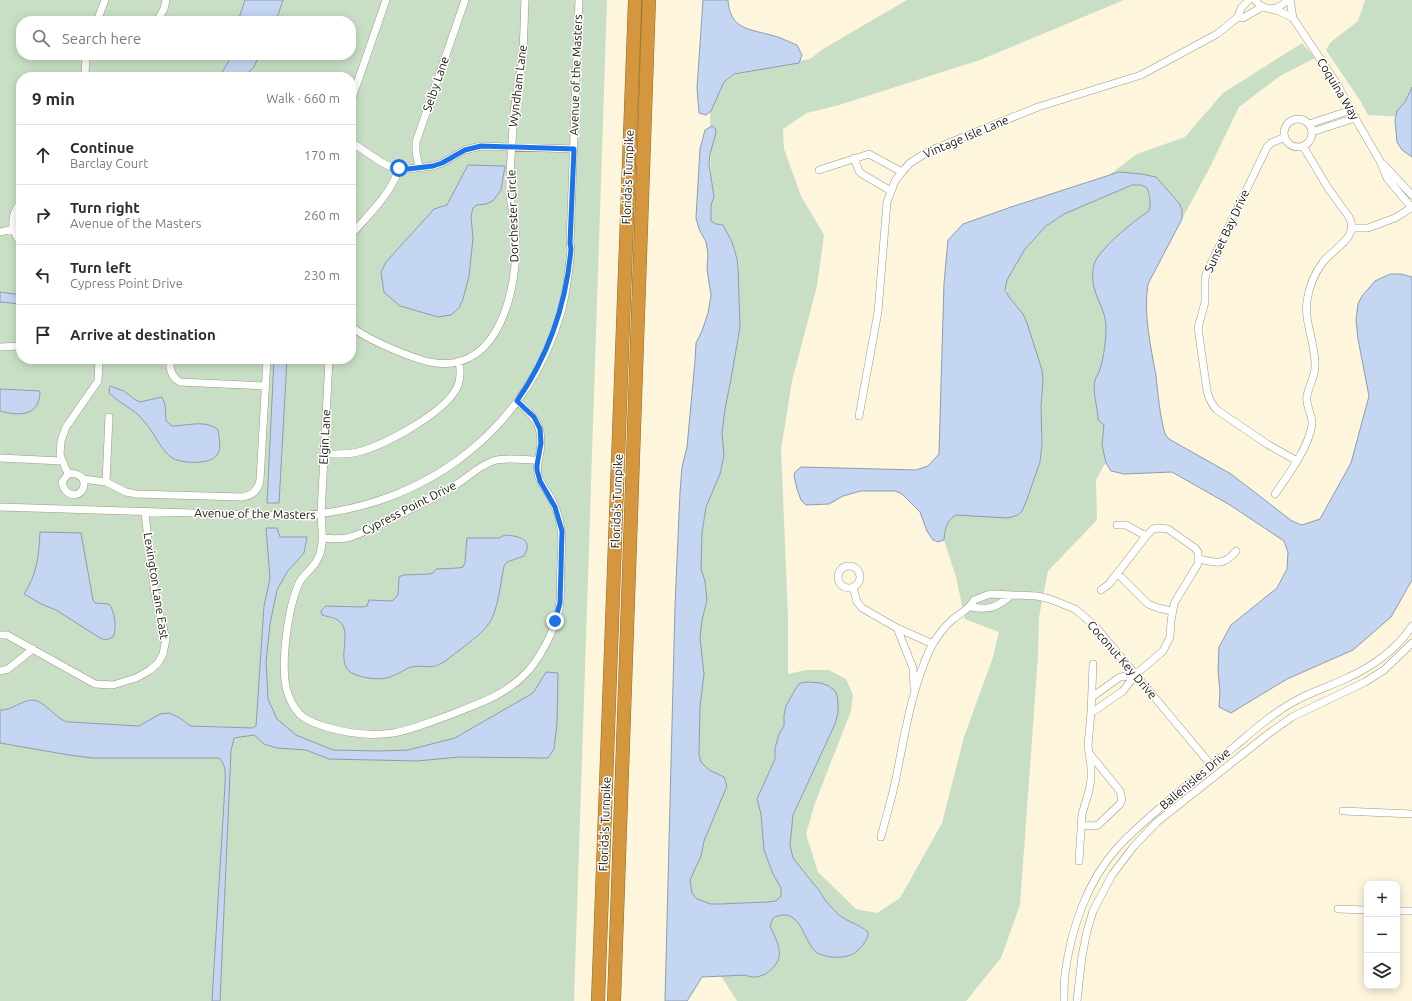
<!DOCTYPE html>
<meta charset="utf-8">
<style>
body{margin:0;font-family:Ubuntu,sans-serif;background:#f7f7f7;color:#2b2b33}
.controls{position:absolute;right:12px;bottom:12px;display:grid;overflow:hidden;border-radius:8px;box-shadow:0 2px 10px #0003}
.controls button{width:36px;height:36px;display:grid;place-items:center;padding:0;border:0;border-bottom:1px solid #e1e1e2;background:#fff;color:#2b2b33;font:20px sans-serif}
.stop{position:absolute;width:12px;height:12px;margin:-9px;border:3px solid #1a73e8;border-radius:50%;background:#fff}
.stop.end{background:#1a73e8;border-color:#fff;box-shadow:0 1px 4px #0008}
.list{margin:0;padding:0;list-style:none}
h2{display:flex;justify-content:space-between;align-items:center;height:52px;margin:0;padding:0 16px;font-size:17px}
h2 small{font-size:13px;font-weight:400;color:#7c7c81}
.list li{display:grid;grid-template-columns:26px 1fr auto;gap:12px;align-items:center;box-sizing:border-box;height:60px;padding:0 16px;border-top:1px solid #e1e1e2}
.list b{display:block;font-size:15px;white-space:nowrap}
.list p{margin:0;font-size:13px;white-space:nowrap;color:#7c7c81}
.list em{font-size:13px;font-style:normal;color:#7c7c81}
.icon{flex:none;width:22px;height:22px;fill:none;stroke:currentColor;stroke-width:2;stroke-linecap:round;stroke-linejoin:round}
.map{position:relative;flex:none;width:1412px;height:1001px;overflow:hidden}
.search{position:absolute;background:#fff;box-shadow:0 2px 10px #0003;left:16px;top:16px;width:340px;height:44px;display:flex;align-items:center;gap:10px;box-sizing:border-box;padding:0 14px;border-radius:16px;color:#7c7c81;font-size:15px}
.panel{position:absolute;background:#fff;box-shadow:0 2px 10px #0003;left:16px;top:72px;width:340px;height:292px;border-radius:16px}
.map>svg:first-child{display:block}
.green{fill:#c8dfc5;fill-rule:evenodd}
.water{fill:#c4d6f1;stroke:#909cad}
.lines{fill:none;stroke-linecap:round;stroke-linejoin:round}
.minor-casing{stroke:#9f9880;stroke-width:8}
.motorway-casing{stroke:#926a2d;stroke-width:14}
.minor{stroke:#fff;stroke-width:7}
.motorway{stroke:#d4973e;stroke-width:13}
.route{stroke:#1a73e8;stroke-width:5}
.labels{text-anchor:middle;stroke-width:3;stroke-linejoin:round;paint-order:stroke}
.street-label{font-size:12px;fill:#18160d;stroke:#fff}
</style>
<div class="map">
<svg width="1412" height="1001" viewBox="0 0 1412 1001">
<rect width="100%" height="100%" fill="#fdf5dc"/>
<!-- green -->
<path class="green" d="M0,0H607L574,1001H0ZM21,21H351V55H21ZM21,77H351V359H21Z
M907,0H1124L980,60L839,105L807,113L783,129L784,149L801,196L824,235L817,286L792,381L781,449L788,617V674L806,670H829L846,679L853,695L851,711L815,803L806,834L818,872L856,909L877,913L900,898L942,823L964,737L993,657L999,632L965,619L956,577L944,540V514L1033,375L1002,276L1031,231L1073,202L1137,154L1185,137L1223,93L1302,43L1315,58L1280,76L1239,107L1209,169L1182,219L1119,246L1108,302L1113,449L1096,480L1097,520L1048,571L1039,617L1038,656L1020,905L1001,958L966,1001H737L686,921L700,489L734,336L711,221L710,103L724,82L738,72L810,59L823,49Z
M1365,0H1412V102L1402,117L1368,115L1361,102L1326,50L1331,42L1358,21Z"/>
<!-- water -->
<path class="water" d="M245,0H283L276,21H238Z
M703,0H728C730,29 748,29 771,35C780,37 789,42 797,45L802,55L799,63L734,74L724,82L711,111L706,115L699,113L697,88Z
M232,55H259L254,67L244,77H217L223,71Z
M1412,87V157L1402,150L1397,142L1395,120L1397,111L1405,102Z
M712,126L715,128L716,133L710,154L709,164L714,197L711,205V221L716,224L723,225L732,242L737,259L738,268L740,327L731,379L725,409L722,433L724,455L720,474L706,507L702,533L701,569L705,581L707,600L702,620L700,638L704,674L700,707L699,754L701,762L709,770L724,777L727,786L704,841L701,856L690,880L692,893L697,899L711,904H720L767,902L776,901L781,896V888L773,874L764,850L761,814L757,799L775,759V748L779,734L784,726V715L786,706L796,688L800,683L808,682L821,683L829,686L835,691L837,695L838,703V713L835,724L793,815L790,845L793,858L816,887C820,890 820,893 823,897C827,903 833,909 838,914C847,922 859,924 868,932C869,940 859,950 853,954C844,959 824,958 816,952C806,943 804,926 793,918C787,913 779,915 773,918L770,926C774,935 781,947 779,957C776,970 758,982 746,975L702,977L687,1001H665L675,606L680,492L682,467L687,447L695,361L696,343L702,331L708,313L711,295L707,269L708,254L706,242L699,229L696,218L700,149L705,130Z
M468,165L505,166L501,190L493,201L486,204L477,205L473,208L471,216L473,238L469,276L463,299L459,308L451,315L438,317L400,306L384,292L381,272L386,262L434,209L447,205Z
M1119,172L1142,174L1156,177L1179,203L1182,210V219L1148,284C1143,314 1151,347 1156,376C1158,395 1160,416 1165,434L1169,439L1231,474L1292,521L1302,525L1320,519L1351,463L1369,396L1358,339L1356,320L1358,304L1362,296L1375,281L1390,274H1401L1412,277V580L1391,617L1353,650L1287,679L1231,713L1219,707L1220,692L1218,671L1219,647L1231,625L1277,588L1287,569L1288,552L1284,541L1230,505L1172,472L1124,474L1111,471L1106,463L1102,445L1104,425L1098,420C1098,407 1092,393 1095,380C1096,377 1099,373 1100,369C1104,356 1106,341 1106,327C1106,312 1097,301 1094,287C1092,279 1092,267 1096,260C1105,244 1134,221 1149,211C1151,202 1150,196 1147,188L1141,185H1132L1064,214L1046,226L1025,249L1007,280L1005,290L1009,297L1023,314L1027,323L1042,370L1043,381L1041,406L1042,444L1040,462L1026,502L1022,511L1018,515L1008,518L956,515C946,521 945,529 944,540L938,542L933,540L927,531L920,512L902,494L895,491H861L843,496L829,504L806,505L801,500L797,489L794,476L795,472L801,467L916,470L928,466L939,454L944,283L948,240L963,224L1011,207Z
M0,292L21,295V304L0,302Z
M274,359H287L279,503H267Z
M110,386L124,391L134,399L140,402L162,397L165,405L166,421L172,426C187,426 206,419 218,430C219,438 222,448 217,455C210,465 180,464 171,457C163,451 159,443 154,435C149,427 143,419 136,413C127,406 117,401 109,393Z
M0,389L40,391C40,417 19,416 0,411Z
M266,528H277L280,537H307L304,553L287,572L277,590L270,624L266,662L268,699L277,719L296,735L333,750L378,751L408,750L455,738L533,693L546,672L558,673L557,723L554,749L548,758L459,757L417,761L329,759L306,750L277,748L264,744L254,735L234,738L231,751L220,1001H212L225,785C225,776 227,765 219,758H92L69,755L0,743V710C12,711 21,700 33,700C43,701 53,714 61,719C63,721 67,722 70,722L139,726L160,714L169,713L180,718L190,726L252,728L256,726L264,606L270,578Z
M40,532L81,533L93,600L95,603L109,604C115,611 117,629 113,637L106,640L100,638L56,610L41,604L24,594C37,575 39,554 40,532Z
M505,535C519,536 534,539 524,556L507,562L504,566C501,581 498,609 490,622C483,633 471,641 461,649C452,655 446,662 436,666C428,668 419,665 411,667C405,669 400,673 395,675C384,681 368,679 356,675C331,667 355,633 339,621C334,617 328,617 322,615L321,611L326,606L362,607L367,606L369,600L392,601L398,595L399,577L403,575L429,574L433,573L436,569L458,568L463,567L465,562L467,538H499Z"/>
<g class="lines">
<defs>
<path id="minor" d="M1249,0L1241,8L1238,17L1243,18L1262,7
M1255,0C1264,12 1278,11 1287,0
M1271,9L1279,11L1293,18L1290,0
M1293,18L1337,84L1355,118L1380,161L1387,178L1412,208
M97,21L105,0
M157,21L164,9L166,0
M85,77L86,55
M351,101L386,0
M1284 133a14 14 0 1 1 28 0a14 14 0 1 1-28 0Z
M1309,124L1351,110
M1312,132L1355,118
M1285,137L1271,143L1267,147L1206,274L1205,279V302L1198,328L1207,391C1209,399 1212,405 1217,410L1267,444L1297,461
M351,142L381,162L389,166L408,169L433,166L442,163L465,150L481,146L574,149
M854,158L859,171L862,174L891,191
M1383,164L1412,195
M419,168L416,152V142L465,0
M819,170L869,154L902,172
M21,202C10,215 10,230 21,243
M1352,228H1368L1395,218L1411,208
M0,232L13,229
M351,235C368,215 392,193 399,168
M351,326C365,339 417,361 436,363C500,371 517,288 516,240C515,225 512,211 510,195C509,173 512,149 513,126C513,105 520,84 522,63C524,42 524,21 525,0
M0,347L21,346
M170,359C169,369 171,377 180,382L265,386
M329,359L321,514C322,531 325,548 316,562C311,570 303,575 299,583C288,608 279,668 288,694C296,717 308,722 330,728C351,734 372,736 393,733C411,730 427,723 444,717C475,705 506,696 529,670C543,653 558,624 560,602C561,589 560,576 561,564C561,553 563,541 561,530C560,518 555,505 549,495C545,489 542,484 539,478C536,469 538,462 540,452C544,427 535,416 517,401
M859,416L878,312L887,202L895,181L902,172L910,163L929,151L1038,107L1141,75L1217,34L1238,17
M324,454C335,454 347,455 358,452C385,445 440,415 455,391C461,382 461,372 459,361
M0,458L62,461
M68,474C73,473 79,474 83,479L106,482L126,492L136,494L242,497C252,496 258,491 260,480L267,359
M68,474L60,455L61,441L66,427L98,381L99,359
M68,474L62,482C66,503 89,495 83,479
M106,482L109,417
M1275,494C1288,475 1308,449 1312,425C1313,415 1305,405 1307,396C1309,385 1316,375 1315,364C1315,342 1304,322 1307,301C1309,287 1314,274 1323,262C1334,248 1360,237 1349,217L1328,188L1303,146
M0,507L286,516C414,514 525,437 561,312C567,291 569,270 571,249L570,243L579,0
M1117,525H1126L1146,536
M323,538C331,539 339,539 347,538C360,535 369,529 381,523C407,511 433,500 457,484C468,477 479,466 493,461C506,457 524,460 538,460
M1199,559C1216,563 1224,566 1236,551
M838 577a11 11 0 1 1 22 0a11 11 0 1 1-22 0Z
M1118,574L1148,604L1158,608L1172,611
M853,587L857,602L862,608L897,628L913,668L914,687
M971,607C989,610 996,608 1010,596
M897,628L933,644
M0,635H7L95,684L113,685L136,678L150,670L158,663L163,654L166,639L156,599L150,559L145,512
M0,671L8,669L33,649
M1092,697L1120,677L1135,675
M1091,713L1123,691L1135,675L1163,651L1170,637L1171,621L1174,604L1179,595L1198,564V552L1195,548L1168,529L1158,528L1153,529L1146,536L1109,584L1101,590
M1343,811L1412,814
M1082,825L1094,826L1098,825L1120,804L1122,799L1120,791L1089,753
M881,837C886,817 892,798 896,778C905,734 911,691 930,649C936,638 943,628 952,620C960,613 969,610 974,600L990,594L1037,596L1050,599L1075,609L1095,626L1211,765
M1079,861L1082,814L1089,791L1091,779V767L1088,745L1091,713L1093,664
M1338,909L1367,910
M1397,911H1412
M1064,1001C1064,992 1064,983 1065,974C1071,929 1087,881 1118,847C1144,819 1175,796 1204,771C1214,763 1224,755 1234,747C1254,730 1274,712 1297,700C1313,691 1331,686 1347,678C1372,667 1397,649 1412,626
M1077,1001L1082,956L1087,931L1093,911L1112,875L1134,846L1157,822L1268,734L1292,717L1365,682L1384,670L1412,643"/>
<path id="motorway" d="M598,1001L635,0
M614,1001L649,0"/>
</defs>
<!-- minor casing -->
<use href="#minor" class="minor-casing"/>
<!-- motorway casing -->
<use href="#motorway" class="motorway-casing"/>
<!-- minor -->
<use href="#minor" class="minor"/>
<!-- motorway -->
<use href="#motorway" class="motorway"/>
</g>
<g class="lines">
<!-- route -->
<path class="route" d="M399,168L408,169L433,166L442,163L465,150L481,146L574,149L570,243L571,249C566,305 549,355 517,401L534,417L540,429L541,443L537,465V470L540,481L555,507L562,531L560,603L555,621"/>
</g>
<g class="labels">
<!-- street labels -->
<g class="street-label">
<text transform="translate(576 75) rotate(-88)" y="4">Avenue of the Masters</text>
<text transform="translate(436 84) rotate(-71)" y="4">Selby Lane</text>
<text transform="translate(518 86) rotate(-83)" y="4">Wyndham Lane</text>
<text transform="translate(1338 89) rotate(59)" y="4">Coquina Way</text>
<text transform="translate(966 137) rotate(-23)" y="4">Vintage Isle Lane</text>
<text transform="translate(628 177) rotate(-88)" y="4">Florida's Turnpike</text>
<text transform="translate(513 216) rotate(-92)" y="4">Dorchester Circle</text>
<text transform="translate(1227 231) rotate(-65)" y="4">Sunset Bay Drive</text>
<text transform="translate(325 437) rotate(-87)" y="4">Elgin Lane</text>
<text transform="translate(617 501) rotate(-88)" y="4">Florida's Turnpike</text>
<text transform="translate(409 508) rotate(-27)" y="4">Cypress Point Drive</text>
<text transform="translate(255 514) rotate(1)" y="4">Avenue of the Masters</text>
<text transform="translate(156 586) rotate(81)" y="4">Lexington Lane East</text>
<text transform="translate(1122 660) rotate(49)" y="4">Coconut Key Drive</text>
<text transform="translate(1195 779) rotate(-40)" y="4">Ballenisles Drive</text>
<text transform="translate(605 824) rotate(-88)" y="4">Florida's Turnpike</text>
</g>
</g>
</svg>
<div class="controls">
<button>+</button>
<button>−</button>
<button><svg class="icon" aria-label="layers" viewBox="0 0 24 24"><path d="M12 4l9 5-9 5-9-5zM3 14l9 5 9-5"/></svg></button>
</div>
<div class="stop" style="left:399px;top:168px"></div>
<div class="stop end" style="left:555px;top:621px"></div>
<div class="search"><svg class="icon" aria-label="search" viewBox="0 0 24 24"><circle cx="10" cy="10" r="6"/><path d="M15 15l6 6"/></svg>Search here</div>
<section class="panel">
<h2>9 min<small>Walk · 660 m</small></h2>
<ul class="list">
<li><svg class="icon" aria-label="ahead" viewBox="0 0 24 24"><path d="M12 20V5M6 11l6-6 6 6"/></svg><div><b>Continue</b><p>Barclay Court</p></div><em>170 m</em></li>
<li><svg class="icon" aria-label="right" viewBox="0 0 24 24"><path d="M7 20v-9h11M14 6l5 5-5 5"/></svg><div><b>Turn right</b><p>Avenue of the Masters</p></div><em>260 m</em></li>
<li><svg class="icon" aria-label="left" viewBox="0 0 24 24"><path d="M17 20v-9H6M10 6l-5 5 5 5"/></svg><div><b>Turn left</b><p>Cypress Point Drive</p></div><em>230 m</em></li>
<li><svg class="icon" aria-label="arrive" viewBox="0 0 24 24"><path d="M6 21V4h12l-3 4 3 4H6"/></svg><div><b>Arrive at destination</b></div></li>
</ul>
</section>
</div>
